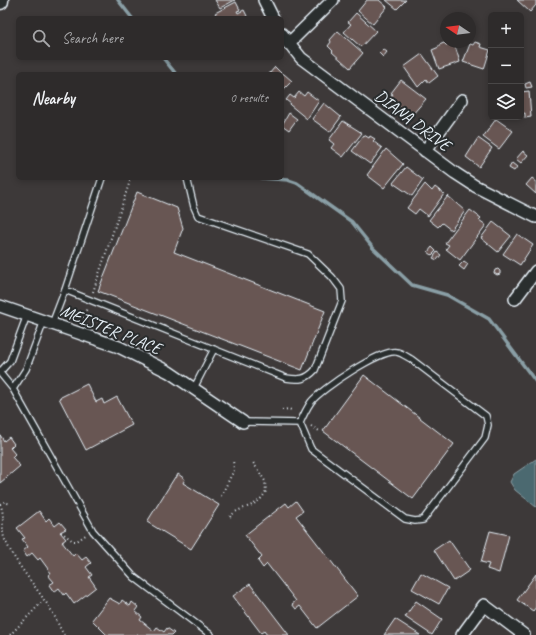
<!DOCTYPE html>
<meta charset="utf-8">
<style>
body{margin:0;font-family:Caveat,sans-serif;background:#363333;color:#f1f3f6}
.controls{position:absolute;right:12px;top:12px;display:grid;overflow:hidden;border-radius:6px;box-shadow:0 2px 6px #0003}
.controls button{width:36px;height:36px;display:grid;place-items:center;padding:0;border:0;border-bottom:1px solid #494747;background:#2e2b2b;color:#f1f3f6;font:20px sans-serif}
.compass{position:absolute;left:440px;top:12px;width:36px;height:36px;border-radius:50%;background:#2e2b2b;box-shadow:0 2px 6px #0003;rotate:283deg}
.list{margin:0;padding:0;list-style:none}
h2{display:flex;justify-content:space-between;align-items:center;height:52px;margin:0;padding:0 16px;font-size:17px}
h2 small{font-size:13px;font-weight:400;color:#a7a7a9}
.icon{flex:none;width:22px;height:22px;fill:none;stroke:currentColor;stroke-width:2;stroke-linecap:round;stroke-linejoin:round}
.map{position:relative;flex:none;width:536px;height:635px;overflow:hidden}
.search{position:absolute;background:#2e2b2b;box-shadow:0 2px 6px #0003;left:16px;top:16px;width:268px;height:44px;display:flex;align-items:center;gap:10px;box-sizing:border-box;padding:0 14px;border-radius:6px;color:#a7a7a9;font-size:15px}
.panel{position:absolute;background:#2e2b2b;box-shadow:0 2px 6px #0003;left:16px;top:72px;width:268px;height:108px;border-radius:6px}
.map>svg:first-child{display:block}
.water{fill:#4c696f;stroke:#8a9fa6}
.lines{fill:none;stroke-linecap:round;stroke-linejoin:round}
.stream{stroke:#8a9fa6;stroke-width:3.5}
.building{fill:#685653;stroke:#e8f1f8}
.service-casing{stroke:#e8f1f8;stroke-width:8}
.minor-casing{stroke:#e8f1f8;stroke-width:14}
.secondary-casing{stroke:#e8f1f8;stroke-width:19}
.path{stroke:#e8f1f8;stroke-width:2;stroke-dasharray:1 3;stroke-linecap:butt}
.service{stroke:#2a2d2e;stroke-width:5.5}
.minor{stroke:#2a2d2e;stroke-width:11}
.secondary{stroke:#2a2d2e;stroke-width:16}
.labels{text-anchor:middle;stroke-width:4;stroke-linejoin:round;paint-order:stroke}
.street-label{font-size:17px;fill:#e8f1f8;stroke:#2a2d2e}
</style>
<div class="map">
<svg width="536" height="635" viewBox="0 0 536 635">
<rect width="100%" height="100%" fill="#3d3939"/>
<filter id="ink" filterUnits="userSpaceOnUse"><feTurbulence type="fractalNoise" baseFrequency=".025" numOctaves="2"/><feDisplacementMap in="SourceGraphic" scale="8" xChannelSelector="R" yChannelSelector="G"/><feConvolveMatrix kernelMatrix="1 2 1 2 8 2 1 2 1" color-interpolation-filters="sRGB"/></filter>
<g filter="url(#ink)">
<!-- water -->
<path class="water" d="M536,459V507L515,490L510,482L514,474Z"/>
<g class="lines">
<!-- stream -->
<path class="stream" d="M118,0L132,18
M163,58L176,74
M261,178L288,180L297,183L352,222L373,248L412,285L447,295L489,319L536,382"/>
</g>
<!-- building -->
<path class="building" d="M215,0H235L220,8Z
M367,0H379L387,7L373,24L358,11Z
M386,0H406L397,9Z
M517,0H536V5L530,12Z
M236,2L240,10L237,11L238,13L244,10L248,18H218L215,13Z
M356,13L376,31L361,47L344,32L351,24L348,22Z
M338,31L363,53L350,68L332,52L333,51L328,46L331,42L330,40Z
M475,42L481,44L480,47L490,50L484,69L463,62L470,44L473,45Z
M444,43L446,45L454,43L460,62L439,69L432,50L439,47V45Z
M383,49L387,52L383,57L379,53Z
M422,54L438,76L429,83L426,79L418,87L404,67Z
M275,67L282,74H269Z
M282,74H284L292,81L282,91Z
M401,80L426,99L411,116L390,98L393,94L391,93Z
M530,82L532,87L526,88L525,84Z
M529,91L531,117L525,118V113L521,114V92Z
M299,92L304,96L307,92L319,101L307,119L290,105L291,104L286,100L290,95L294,98Z
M324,103L341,117L330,132L312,119Z
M289,113L297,119L289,130L282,125Z
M496,119L513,131L499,149L483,137Z
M343,121L362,133L343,157L331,148L334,144L329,140Z
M364,135L369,138L370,136L375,139L373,141L382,148L370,164L352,151Z
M478,138L492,148L479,167L466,157Z
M386,149L403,164L384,188L367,175Z
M523,151L528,155L521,163L516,159Z
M512,163L517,167L514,171L509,168Z
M406,167L423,180L412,196L393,183Z
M532,178L536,181V194L526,185Z
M425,184L432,191L435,187L444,194L428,216L419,209L415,214L407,208Z
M137,192L177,208L183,228L174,252L325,311L302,370L98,291Z
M448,196L465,211L451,230L442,223L438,227L429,220Z
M470,210L481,218L479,220L486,225L460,260L446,249L449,245L445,243Z
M493,222L511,236L498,252L481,238Z
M517,234L533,245L520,265L503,254Z
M432,247L436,251L432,255L428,252Z
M437,252L441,255L437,260L433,258Z
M464,261L468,264L464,270L459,266Z
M498,269L500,271V274L497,275L494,273L495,270Z
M364,375L454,444L413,499L323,431Z
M87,384L96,402L102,399L104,404L117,397L132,425L86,450L59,398Z
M0,435L4,441L9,437L14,444L10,448L15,454L12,457L20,466L0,483Z
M178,474L185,479L183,483L219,505L191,549L147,522L175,477L176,478Z
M296,501L303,511L296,516L358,596L317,628L300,606L296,609L292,604L296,601L267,564L263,568L258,561L262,557L245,535L286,503L289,507Z
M39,511L46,521L49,518L55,526L60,522L66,529L60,532L66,539L62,542L73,556L76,553L82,560L86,557L91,563L86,567L92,575L89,577L96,587L74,604L66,593L64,595L59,588L54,592L49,585L54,582L48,575L51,573L40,558L38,560L32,553L27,557L23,551L28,547L22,539L25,538L17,528Z
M490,531L509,535L499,573L487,569L489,564L481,562Z
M449,540L470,570L454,581L434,550Z
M421,573L448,588L439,604L412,589Z
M536,574V607L533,611L517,600Z
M250,584L289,635H267L264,631L261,633L233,596Z
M109,598L120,604L122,600L130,606L132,602L138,607L135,611L142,617L140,620L154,631L157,627L164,632L167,628L174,633L172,635H107L92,620Z
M416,601L442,619L432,635L405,617Z
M395,619L420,635H384Z"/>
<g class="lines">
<defs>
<path id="service" d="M65,290L286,378C299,380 306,380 315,370L342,301L341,289L332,277L308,254L198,216L194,207L187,178
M52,324L65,290L102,178
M0,372L10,361L27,315
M0,373L13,389L93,531L134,577L211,635
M194,388L214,349
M13,389L26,369L44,321
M243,422L300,423C303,416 307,408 311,402C321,389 382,348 397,352C402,353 407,357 411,359L486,416L488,425L485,438L423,520L415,521L405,519L311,449L300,423"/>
<path id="minor" d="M264,0L273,18
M282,34L301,58L455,173L475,186L536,217
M288,44L333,0
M425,151L462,100
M515,299L536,271
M0,306L119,347L169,372L243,422
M462,635L484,605L524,635"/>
<path id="secondary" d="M0,1V0"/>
</defs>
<!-- service casing -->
<use href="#service" class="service-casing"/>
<!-- minor casing -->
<use href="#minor" class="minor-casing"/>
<!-- secondary casing -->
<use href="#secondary" class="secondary-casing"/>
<!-- path -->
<path class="path" d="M93,292L131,178
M83,318L87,308
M282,410L289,409L293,411
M311,426L321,432
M221,496L234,470L233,460
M0,504C6,516 0,529 5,540C17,566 36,586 51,610C56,618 59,627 64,635
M0,504L4,502L11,504
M230,517C239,505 257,510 266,491L265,481L252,461
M61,532L73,541H77L87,534
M10,635L44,600"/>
<!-- service -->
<use href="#service" class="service"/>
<!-- minor -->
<use href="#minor" class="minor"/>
<!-- secondary -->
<use href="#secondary" class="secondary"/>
</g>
</g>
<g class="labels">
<!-- street labels -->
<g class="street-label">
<text transform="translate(413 120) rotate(37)" y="6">DIANA DRIVE</text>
<text transform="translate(111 329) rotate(22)" y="6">MEISTER PLACE</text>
</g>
</g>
</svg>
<div class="controls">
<button>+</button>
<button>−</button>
<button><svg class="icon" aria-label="layers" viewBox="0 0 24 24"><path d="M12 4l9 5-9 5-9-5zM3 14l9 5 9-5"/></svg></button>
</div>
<svg class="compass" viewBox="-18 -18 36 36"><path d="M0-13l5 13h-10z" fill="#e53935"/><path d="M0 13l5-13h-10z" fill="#a7a7a9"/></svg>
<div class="search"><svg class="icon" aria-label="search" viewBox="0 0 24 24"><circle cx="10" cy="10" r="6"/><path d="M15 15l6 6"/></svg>Search here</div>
<section class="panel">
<h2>Nearby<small>0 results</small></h2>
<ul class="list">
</ul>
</section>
</div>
